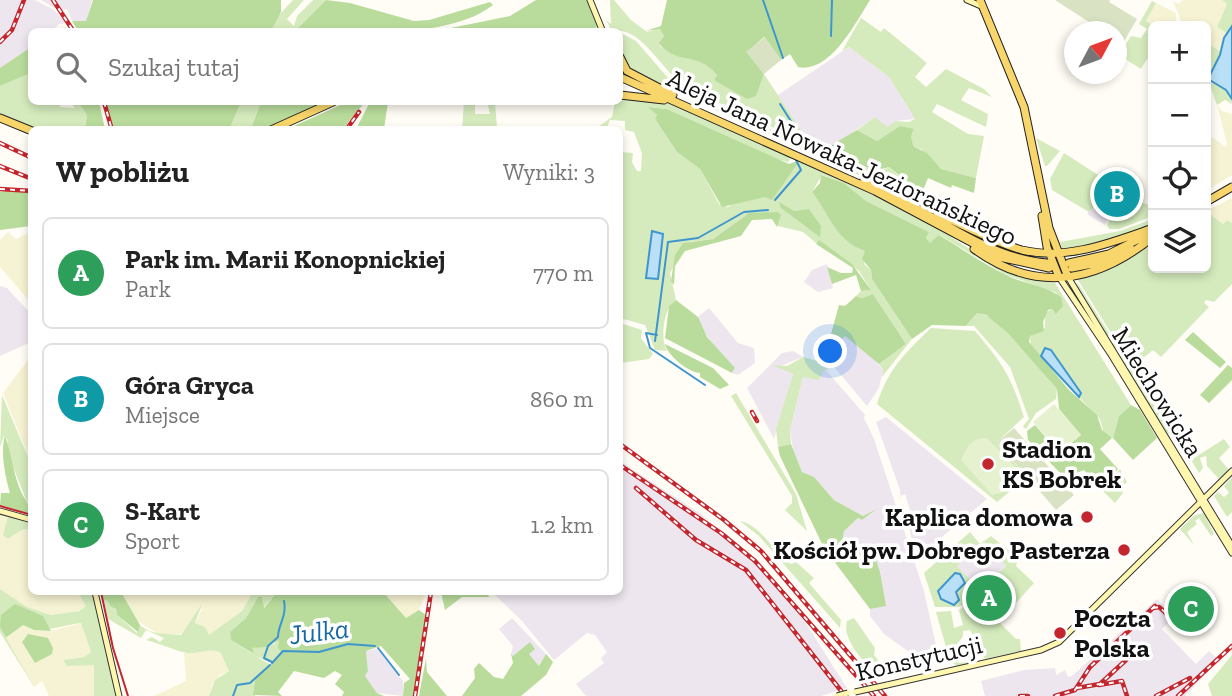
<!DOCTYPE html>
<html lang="pl">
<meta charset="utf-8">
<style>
body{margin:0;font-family:"Zilla Slab",serif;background:#f6f6f6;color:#222}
.controls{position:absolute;right:21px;top:21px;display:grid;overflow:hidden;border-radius:10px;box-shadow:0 4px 10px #0003}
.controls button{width:63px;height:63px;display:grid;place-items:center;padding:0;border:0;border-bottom:2px solid #e0e0e0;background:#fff;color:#222;font:35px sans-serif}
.compass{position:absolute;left:1064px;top:21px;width:63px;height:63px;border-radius:50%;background:#fff;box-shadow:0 4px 10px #0003;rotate:49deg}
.you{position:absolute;left:831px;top:352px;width:24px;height:24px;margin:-18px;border:5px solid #fff;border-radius:50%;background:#1a73e8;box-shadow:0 0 0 10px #1a73e833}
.badge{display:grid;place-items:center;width:46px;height:46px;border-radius:50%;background:#0f766e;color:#fff;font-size:23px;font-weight:700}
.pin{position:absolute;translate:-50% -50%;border:4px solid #fff;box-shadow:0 2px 7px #0006}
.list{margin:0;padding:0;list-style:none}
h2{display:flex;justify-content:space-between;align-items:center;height:91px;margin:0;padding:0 28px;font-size:30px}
h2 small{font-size:23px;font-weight:400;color:#767676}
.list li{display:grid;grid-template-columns:46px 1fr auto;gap:21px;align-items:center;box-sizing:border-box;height:112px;margin:0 14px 14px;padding:0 14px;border:2px solid #e0e0e0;border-radius:10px}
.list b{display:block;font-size:26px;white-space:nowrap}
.list p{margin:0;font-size:23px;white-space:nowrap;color:#767676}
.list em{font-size:23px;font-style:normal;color:#767676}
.icon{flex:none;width:38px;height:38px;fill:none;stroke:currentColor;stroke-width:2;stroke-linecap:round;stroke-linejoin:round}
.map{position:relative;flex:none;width:1232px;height:696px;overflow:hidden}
.search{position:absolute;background:#fff;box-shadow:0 4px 10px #0003;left:28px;top:28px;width:595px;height:77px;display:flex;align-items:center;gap:18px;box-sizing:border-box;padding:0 24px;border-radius:10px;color:#767676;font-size:26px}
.panel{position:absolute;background:#fff;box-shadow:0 4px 10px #0003;left:28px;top:126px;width:595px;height:469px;border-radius:10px}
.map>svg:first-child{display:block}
.industrial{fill:#eee6ef}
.farmland{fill:#f6f3d4}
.green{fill:#d5ebbd;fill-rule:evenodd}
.forest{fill:#b9dc9c}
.cemetery{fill:#d9e3c4}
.pitch{fill:#e6f2cf}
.water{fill:#b9e0f7;stroke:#3f96cf;stroke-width:2}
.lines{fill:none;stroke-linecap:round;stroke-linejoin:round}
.stream{stroke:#3f96cf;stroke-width:2}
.secondary-casing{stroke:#333;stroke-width:7}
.primary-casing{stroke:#222;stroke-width:9}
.secondary{stroke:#fff6b0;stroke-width:5}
.primary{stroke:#f9d66b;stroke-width:7}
.tram{stroke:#c4262e;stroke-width:2}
.rail-casing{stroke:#c4262e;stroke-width:4.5}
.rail{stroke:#fff;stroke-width:2;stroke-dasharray:5;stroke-linecap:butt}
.secondary-bridge-casing{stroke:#333;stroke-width:7;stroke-linecap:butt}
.secondary-bridge{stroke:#fff6b0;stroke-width:5}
.poi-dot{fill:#c4262e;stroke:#fff;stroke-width:2.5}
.labels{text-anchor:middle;stroke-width:7;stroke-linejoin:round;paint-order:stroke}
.street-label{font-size:26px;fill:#111;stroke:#fff}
.poi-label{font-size:26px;font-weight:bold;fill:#111;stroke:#fff;text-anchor:start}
.water-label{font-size:28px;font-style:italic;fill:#1768a6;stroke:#fff}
</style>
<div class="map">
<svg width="1232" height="696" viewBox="0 0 1232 696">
<rect width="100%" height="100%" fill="#fffdf5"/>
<!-- industrial -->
<path class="industrial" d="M0,0H35L54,10L67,23L59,24L51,31L32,32L31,47L0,68Z
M41,0H92L86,22L72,21L67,9L60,11Z
M849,47L889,77L915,119L895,121L887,128L875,117L840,141L822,148L803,133L778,95Z
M1101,199L1116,207L1105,225L1087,214Z
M827,264L833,288L818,292L804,282L812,270Z
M0,286L7,288L32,315L31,342L0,356Z
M709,308L738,343L754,348L755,363L738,375L732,373L735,368L727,363L702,329L698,317Z
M845,335L870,354L883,370L879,388L867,406L825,356Z
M793,351L803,357L778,367L793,374L774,439L747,388L782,353Z
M825,369L865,415L864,418L874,439L924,591L937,650L927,655L916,657L884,634L870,616V609L885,606L874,554L866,548L855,557L842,542L844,531L858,518L862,520L875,511L863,516L834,500L814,477L802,472L793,449L790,430L803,377Z
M886,417L987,499L917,558L910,533V528L915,526L905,494L901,496V502L900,490L876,422Z
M620,461L698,512L761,565L793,603L847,688L821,696H586L576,684L604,663L601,658L607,652L595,635L587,633L554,660L522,621L492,592H620Z
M984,542L1006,566L979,590L957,566Z
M1157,599L1174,617L1162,629L1196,664L1209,651L1219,660L1185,696H985L981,681L1024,670L1055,668L1056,675L1065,670L1068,677L1072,676Z
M512,618L546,654L540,667L529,654L513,656L511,654L513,646L499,629Z
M377,649L403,681V696L377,693L365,676L368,671L366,651Z"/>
<!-- farmland -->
<path class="farmland" d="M1182,0H1222L1227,4L1217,27L1228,34L1221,52L1206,42V26H1183L1173,1L1179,4Z
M1156,3L1176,13V26H1153L1146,21Z
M1217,105L1222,111L1232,114V175L1206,191V133L1226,147L1227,144Z
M1232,198V223L1227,220L1223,224L1206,211Z
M8,232L16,239L31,232V303L0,267V240Z
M31,356V462L3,393Z
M0,514L8,516L3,535L12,537L22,530L31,528L32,592H77L87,606L78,611L51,615L27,607L0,589Z
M121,592H253L242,611L209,636L195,624L203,607L181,634H158L136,620Z
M383,592H426L419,610L406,618Z
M81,623L91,652L84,657L66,659L67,666L94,664V696H49L42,681L34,687L5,638L23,625L34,630L51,631Z
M216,650L225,656L229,671L220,675L212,685L209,696H154L186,681L184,653Z"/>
<!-- green -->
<path class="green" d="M293,0H304L287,19L294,26L297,16L313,0H326L298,28L299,31L271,32L278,16Z
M610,0H614L631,20L647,32L660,28L664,36L660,46C679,63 699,52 717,75L714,80L756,95L764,74L803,133L822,148L833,144L838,150L880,171L889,167L913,188L941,205L938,208L880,177L687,88C661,72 643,26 612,31L606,20L611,24Z
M1222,0H1232V26L1228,34L1217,27L1227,4Z
M1152,1L1156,3L1146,21L1153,26V62L1147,59L1141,69L1119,55L1131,36L1141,38L1147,29L1139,24Z
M861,18L881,32L884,28L927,63L915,77L926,87L946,69L984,89L992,97L969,88L961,100L988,114L986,127L937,104L932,112L968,134L984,136L976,178L941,169L921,149L912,146L911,135L914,130L900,126L877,141L857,130L875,117L887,127L895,121L909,122L915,119L889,77L849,47L842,51Z
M623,34L636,41L668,78L684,91L796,140V147L632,72C623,60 614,48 623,34Z
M1206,42L1221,52L1213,79L1231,96L1232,104L1225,100L1217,105L1208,80L1211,99L1206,96Z
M31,73L32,102H59L60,107L74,108L72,102H78L87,115L85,129L33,130L0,115V86Z
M639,97L684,107L792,156L788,162L777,159L667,109L649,107L657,115L655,119L677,152L700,169L719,204L728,207C741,199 759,195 774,198V193L800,160L867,189L927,221L1000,269L1020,277L1055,283L1131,405L1119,416L1113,438L1104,434L1100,419L1031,348L1030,336L1045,328V313L1052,309L1055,313L1057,293L1004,274L940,235L930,243L926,238L929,232L866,201L844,183L822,175L812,192C828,213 840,243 865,251L864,264L871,270L872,279L912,339L882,377L883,370L879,364L906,344L873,294L862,298L856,296L861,291L871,290L859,271L819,241L816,243L803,232L778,226V212L746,215L713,239L688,242L670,273L676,300C663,308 660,339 667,351L655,350L645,325L620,318V152L633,153L632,162L637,171H641L642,153L634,132L625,130V121L610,120L607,127H598L612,117L615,102ZM779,205L793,211L809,210L816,219L820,236ZM1051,350L1081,393L1078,397L1041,356Z
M241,102H261L250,129L229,130Z
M464,102H486L475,104V114H490L487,102L495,103L497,127L462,129Z
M1036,138L1060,151L1047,166H1045Z
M801,145H803L969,224L800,149Z
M1064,153L1140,202L1153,206V216L1119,229H1109L1107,225L1116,207L1101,199L1089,212L1052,190L1050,179Z
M1206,211L1223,224L1227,220L1232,223V284L1214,302L1206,300L1204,303L1209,307L1161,357L1153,350L1132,367L1078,280L1122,263L1153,239V268H1206Z
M1153,219V226L1119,238L1063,250L1060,242L1120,231Z
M1077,282L1172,434L1170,435L1164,430L1078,290Z
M977,313C1010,320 1035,366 1057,389L1056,399L1036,413L1026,429L1023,426L1029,419L1010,367L974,326H966Z
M620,323L642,330L641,338L653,354L649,359L620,363Z
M931,328L975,331C1003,364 1011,376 1024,417L997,442L1027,477L997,502L877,404C888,369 905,353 931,328Z
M803,357L824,363L828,370L825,369L819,380L803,377L790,430L791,444L778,447L776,429L793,374L772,365L787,366Z
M736,393L796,494L807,531L785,510L792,503V496L731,396Z
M2,395L31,464V499L27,502L10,459L7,439L4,436L0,447Z
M1224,439L1230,447L1219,458L1229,470L1219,479L1207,466L1206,456L1200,458L1203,468L1199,473L1191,460Z
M1120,469L1127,482L1121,487L1123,493L1115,503L1101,489Z
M1232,477V512L1227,517L1214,496L1218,492L1224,497L1229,493L1224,486Z
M1204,513L1214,534L1211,536L1199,518L1195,521L1197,524L1187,532L1194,545L1180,529L1195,515Z
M8,516L31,522V528L22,530L8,539L3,535Z
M740,521C760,524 774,553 791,564L796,562L814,578L809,583L841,620L840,628L759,536Z
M970,532L980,544L991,536L1018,558L1016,566L1034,583L999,622L1016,639H1020L1021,651L985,659L970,630L963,631V636L950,655L951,660L960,663L980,661L957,666L950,661L936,612L951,611L954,628L963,625L959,610L972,601L958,607H935L924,573ZM984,542L1006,566L980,590L957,566ZM955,573L963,579L962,587L956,592L958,603L954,605L941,599L938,591Z
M0,589L27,607L51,615L79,611L86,606L77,592H93L118,696H94V665L67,666L63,660L84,657L91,652L81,623C52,627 53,633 23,625L6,638L34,687L0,632Z
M253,592H277L263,608L262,598L258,597L246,618L230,632L231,640L253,654L251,648L274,644L279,638L281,652L273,664L253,655L271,665L256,676L255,696H209L215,680L229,671L221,653C210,647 200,654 188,653C178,652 159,643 146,640L152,637L160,642L164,638L146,630L141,638L108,619L104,601L107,600L111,607L116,609L117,615L137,633L140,625C153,636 165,633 181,635L202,604L195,623L205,627L209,635L242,611Z
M854,618L875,648L874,655L888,673L901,675L879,679C867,665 841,640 847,621Z
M1232,655V696H1212L1208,684Z"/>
<!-- forest -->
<path class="forest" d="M93,0H281V12L271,31H78L72,21H86Z
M326,0L350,3L414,21L429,20L490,2L493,5C448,40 354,32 299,31L298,28Z
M536,0H588L599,22L594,31L431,32L510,16Z
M667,0H870C856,22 830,74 798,67L790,54L781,60L764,37L747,52L764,74L756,96L747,99L714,80L717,75C698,51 674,65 659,43L664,36L660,29L645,31L661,26Z
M31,47V73L0,86V68Z
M78,102H99L105,129H85L87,115Z
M106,102H241L229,130L112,129Z
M261,102H325L263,129L250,130Z
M347,102H365L343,129H297L294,126Z
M370,102H388L384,129H356Z
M648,107L667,109L789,164L800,160L772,200L765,197L722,207L700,169L677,152L655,119L657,115Z
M900,126L914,129L911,136L913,146L927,153L941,169L976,178L974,193L952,185L951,188L928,178L922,193L889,167C870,174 853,160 836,152L833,144L857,130L877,141Z
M821,175L844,183L866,201L929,232L926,238L930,243L939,235C961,248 983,264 1006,275C1024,284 1045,285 1061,297L1063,306L1056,314L1052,309L1048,310L1043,322L1044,331L1030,336L1029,342L1069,390L1097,415L1102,430L1112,438L1100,449L1118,469L1101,489L1084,470L1065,478L1028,440L1027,431L1035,425L1059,453L1081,435L1059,409L1057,389L1008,333L986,315L977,313L966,326L932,325L912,339L872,279L871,270L862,259L865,251C837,242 829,214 812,192L820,183Z
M9,190L31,192V226L0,230V192Z
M779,202L794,211L809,209L821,226L820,237L781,208Z
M778,212L781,215L777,227L772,219L752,220L741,236L685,251L675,266L674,285L671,281L675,255L683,243L713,239L749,213Z
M819,240L852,264L871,290L861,291L856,275L832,284L827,267L841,273H852L853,268L816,244Z
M873,294L906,344L879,364L845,336L825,356L839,305L845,306L856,296L862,298Z
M676,300L698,317L707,337L735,368L732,373L665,338L669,306Z
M1193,332L1226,362L1220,368L1185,340Z
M665,344L713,368L729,385L720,389L700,377V373C689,373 667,355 665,344Z
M1228,365L1232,368V380L1209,403L1200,395Z
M1131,405L1140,410L1157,438L1133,460L1113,438L1119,416Z
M5,436C12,454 13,475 22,494C26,501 31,506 31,514L0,505L1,493H10C5,476 0,451 5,436Z
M791,444L802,472L814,477L834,500L863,516L877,509L862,520L858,518L844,531L842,542L855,557L866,548L874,554L880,572L886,606L870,609L824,548L780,456L778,447Z
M102,592H121L140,625L138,632L117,615L116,609L111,607L107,600L104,601Z
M277,592H383L406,618L419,610L426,615L414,696H403L404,683L410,679L381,646L366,651L368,671L365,676L377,693L384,696H342L344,692L335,684L342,675L335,671L324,678L294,671L278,692L282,696L253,695L256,676L268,668L281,652L278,648L279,640L266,647L252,648L254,654L231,640L230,632L246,618L258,597H262L264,608Z
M441,592H484L490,597H462L445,610Z
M15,604L43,616L51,631L34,630L23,625L6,637L0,627L1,615Z
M28,634L48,638L53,648L52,654L35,663L22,642Z
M530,642L535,649L529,654L539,666L546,654L553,662L546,675L521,696H462L475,678L474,669L479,663L494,677L503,679L513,663L511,654L513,656Z
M426,658L427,672L447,696H419Z"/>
<!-- cemetery -->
<path class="cemetery" d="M1055,0H1110L1109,2L1137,19L1122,45L1117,41L1116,32L1103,31Z
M765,37L781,60L764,74L746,52Z
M1014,428L1074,495L1056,510L997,442Z"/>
<!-- pitch -->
<path class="pitch" d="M1054,404L1081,435L1059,453L1033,422Z
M987,438L1016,468L1018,475L1004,492L992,495L961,460C967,448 971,437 987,438Z"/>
<!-- water -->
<path class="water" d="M1232,26V99L1226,90L1208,79L1220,55L1224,38Z
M652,231L663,234L658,279L646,278Z
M1045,348L1051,350L1081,393L1079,397L1041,356Z
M955,573L960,574L965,583L956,592L959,600L954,605L941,599L938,591Z"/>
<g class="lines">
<!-- stream -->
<path class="stream" d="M763,0L783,58
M831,36L832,0
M780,104L803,140
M805,138L820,150L841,144
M775,200L801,170L795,158
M657,335L646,333L650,348L705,385
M655,341L668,242L698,238L744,212L768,210
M378,648L399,675
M272,662L264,658L268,646L278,637C278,625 287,616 284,601
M272,663L283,651L319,652L348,644L375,646
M233,696L237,685L250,683L270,665"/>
<defs>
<path id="secondary" d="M590,0L603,32
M967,0L981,6
M1059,277L1110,353L1232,553
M1068,277L1232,546
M0,511L32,520
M95,592L119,696
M887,685L1041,650L1059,642L1232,471"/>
<path id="primary" d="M980,0L1024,107L1049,228L1068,277
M620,57L627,71L673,95
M620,77L875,191L999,257L1049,268
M620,95L664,100
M0,118L32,131
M271,130L333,102
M864,180C923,206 983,258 1047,263
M1206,202L1232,187
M938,214C966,226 993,242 1022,250C1066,261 1113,242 1153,228
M1042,216L1047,247L1059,277
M974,249C1036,294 1096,283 1153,237
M1069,263L1109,254L1153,232
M1072,268L1102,262L1131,249"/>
</defs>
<!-- secondary casing -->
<use href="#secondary" class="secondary-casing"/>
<!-- primary casing -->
<use href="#primary" class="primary-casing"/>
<!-- secondary -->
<use href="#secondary" class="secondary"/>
<!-- primary -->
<use href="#primary" class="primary"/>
<!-- tram -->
<path class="tram" d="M0,506L32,515
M101,592L113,648L128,696"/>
<defs>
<path id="rail" d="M53,0L74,32
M0,42L12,30L24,0
M104,102L112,130
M346,130L359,112
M0,143L32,158
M0,166L32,179
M0,189L32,191
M752,412L757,421
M620,444L724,520L761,551L885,696
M620,465L721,533L755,561L874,696
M636,488L696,540L746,570L842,692
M1153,608L1159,607L1168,615
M1118,646L1122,637L1155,606
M1099,685L1122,681L1127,696
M1077,688L1100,684L1126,660
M415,696L431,592
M1020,696H1028
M1055,696L1075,690L1090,667L1122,637
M1156,696L1190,678
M1178,696L1232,646"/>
</defs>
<!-- rail casing -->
<use href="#rail" class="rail-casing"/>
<!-- rail -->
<use href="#rail" class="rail"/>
<defs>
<path id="secondary-bridge" d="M855,692L887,685
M837,696L848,693"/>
</defs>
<!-- secondary-bridge casing -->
<use href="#secondary-bridge" class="secondary-bridge-casing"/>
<!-- secondary-bridge -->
<use href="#secondary-bridge" class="secondary-bridge"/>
</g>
<!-- markers -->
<g class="poi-dot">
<circle cx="988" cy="464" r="7"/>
<circle cx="1087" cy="517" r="7"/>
<circle cx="1124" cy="550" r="7"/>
<circle cx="1060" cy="633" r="7"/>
</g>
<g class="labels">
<!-- street labels -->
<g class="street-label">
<text transform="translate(842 157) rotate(25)" y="9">Aleja Jana Nowaka-Jeziorańskiego</text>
<text transform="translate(1158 392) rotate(58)" y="9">Miechowicka</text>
<text transform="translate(919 658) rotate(-13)" y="9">Konstytucji</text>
</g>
<!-- poi labels -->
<g class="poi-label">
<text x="1002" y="458">Stadion<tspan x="1002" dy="30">KS Bobrek</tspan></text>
<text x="1073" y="526" text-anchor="end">Kaplica domowa</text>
<text x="1110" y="559" text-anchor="end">Kościół pw. Dobrego Pasterza</text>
<text x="1074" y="627">Poczta<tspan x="1074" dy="30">Polska</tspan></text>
</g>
<!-- water labels -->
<g class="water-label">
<text transform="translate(319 631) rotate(-7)" y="10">Julka</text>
</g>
</g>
</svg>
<div class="controls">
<button>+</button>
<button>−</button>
<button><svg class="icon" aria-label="locate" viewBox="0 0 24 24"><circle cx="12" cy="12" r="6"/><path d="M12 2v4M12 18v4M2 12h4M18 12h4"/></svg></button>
<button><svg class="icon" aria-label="layers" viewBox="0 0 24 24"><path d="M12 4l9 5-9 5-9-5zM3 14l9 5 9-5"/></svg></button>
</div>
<svg class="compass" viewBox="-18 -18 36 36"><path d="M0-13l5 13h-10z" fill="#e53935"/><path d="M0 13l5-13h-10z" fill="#767676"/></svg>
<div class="you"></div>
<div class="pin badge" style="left:989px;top:598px;background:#2e9e5b">A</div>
<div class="pin badge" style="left:1117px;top:194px;background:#0f9aa8">B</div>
<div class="pin badge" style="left:1191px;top:609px;background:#2e9e5b">C</div>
<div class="search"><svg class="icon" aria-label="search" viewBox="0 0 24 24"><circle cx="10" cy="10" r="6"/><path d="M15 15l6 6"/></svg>Szukaj tutaj</div>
<section class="panel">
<h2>W pobliżu<small>Wyniki: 3</small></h2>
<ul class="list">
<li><span class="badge" style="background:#2e9e5b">A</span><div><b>Park im. Marii Konopnickiej</b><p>Park</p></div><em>770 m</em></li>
<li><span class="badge" style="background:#0f9aa8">B</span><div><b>Góra Gryca</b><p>Miejsce</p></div><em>860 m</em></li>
<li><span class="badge" style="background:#2e9e5b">C</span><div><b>S-Kart</b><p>Sport</p></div><em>1.2 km</em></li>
</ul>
</section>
</div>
